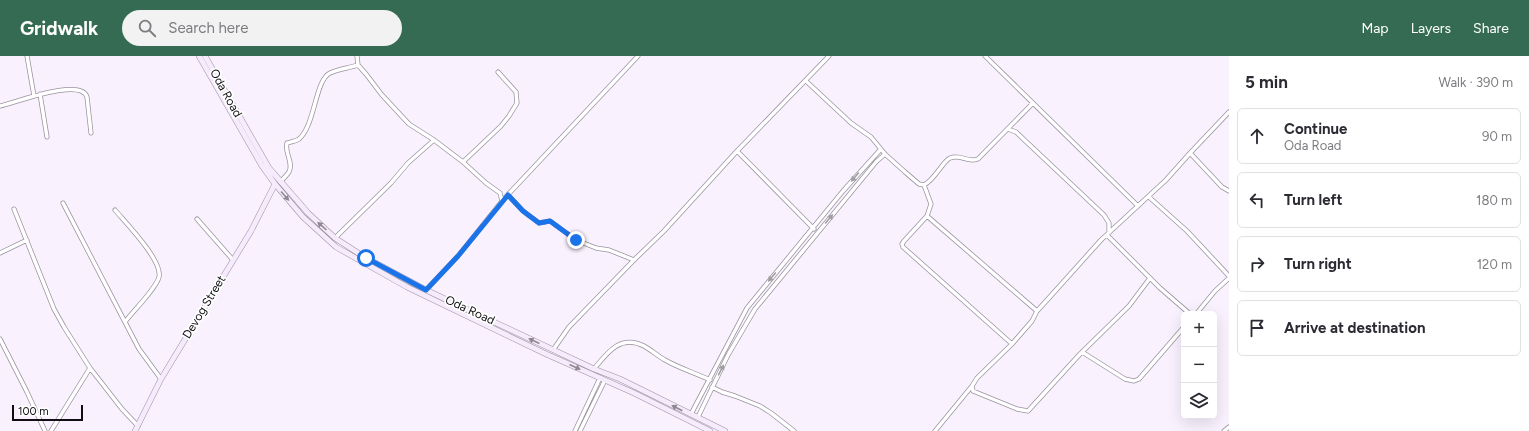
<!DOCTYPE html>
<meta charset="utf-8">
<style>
body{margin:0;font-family:Figtree,sans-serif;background:#f2f2f3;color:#2b2b33}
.controls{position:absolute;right:12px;bottom:12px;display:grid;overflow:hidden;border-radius:6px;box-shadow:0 4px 16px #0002}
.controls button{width:36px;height:36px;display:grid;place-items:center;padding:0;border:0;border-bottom:1px solid #e1e1e2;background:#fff;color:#2b2b33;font:20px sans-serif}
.scale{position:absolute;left:12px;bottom:10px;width:71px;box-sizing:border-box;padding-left:4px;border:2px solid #100e12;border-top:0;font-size:11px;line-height:14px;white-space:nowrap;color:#100e12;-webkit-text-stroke:3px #fff;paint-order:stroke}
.stop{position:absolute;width:12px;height:12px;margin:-9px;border:3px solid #1a73e8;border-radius:50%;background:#fff}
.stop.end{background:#1a73e8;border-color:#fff;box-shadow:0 1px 4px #0008}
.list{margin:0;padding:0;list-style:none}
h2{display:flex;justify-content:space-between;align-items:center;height:52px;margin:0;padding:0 16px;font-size:17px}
h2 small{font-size:13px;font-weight:400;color:#7c7c81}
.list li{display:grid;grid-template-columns:26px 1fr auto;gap:12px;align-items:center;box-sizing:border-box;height:56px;margin:0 8px 8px;padding:0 8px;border:1px solid #e1e1e2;border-radius:6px}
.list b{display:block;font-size:15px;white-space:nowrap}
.list p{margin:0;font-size:13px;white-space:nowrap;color:#7c7c81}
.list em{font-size:13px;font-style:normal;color:#7c7c81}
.icon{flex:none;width:22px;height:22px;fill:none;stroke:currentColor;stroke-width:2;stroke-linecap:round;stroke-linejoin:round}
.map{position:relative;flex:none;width:1229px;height:375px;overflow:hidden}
header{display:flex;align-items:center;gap:24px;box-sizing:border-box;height:56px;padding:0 20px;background:#346b52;color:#fff}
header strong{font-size:19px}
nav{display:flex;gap:22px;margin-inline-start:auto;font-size:14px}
.search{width:280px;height:36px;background:#f2f2f3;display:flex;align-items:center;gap:10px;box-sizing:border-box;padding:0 14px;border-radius:22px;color:#7c7c81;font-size:15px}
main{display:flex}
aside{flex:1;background:#fff}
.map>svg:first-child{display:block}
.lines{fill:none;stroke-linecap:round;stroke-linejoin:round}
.street-casing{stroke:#9a939f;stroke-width:5}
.secondary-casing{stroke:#9a939f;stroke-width:6}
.street{stroke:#fff;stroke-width:3.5}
.secondary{stroke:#f5ebfc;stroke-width:5}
.oneway{fill:#9f9fa0}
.oneway2{fill:#8e8893}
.route{stroke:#1a73e8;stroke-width:5}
.labels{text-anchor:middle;stroke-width:3.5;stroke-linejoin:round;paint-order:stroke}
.street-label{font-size:12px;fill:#100e12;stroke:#fff}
</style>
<header>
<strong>Gridwalk</strong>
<div class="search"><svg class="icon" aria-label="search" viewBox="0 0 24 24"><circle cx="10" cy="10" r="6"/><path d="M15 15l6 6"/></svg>Search here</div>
<nav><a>Map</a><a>Layers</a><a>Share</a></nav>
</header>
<main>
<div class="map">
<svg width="1229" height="375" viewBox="0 0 1229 375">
<rect width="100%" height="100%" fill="#f9f1fe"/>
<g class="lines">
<defs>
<path id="street" d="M27,0L34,40
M357,0L358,9L366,18L382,39L409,68L434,84L463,106L486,127L500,137L502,145
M985,0L1138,150
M806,25L851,67L871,81L885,98L905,116L919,128L924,129L931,148L927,160L904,185L902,188L903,191L1012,288
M40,38L47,81
M0,50C15,47 81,21 87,41L91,77
M1008,73L1016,76L1104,159L1109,167V175
M737,95L814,173
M1190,97L1222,131L1229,135
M463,106L501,70L509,60L517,47L516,36L498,16
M280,126C283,123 287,119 289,116C294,106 284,97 287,87C291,86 296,85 299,83C315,70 315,24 330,17C338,13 349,12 358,9
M924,129C935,124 942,106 950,102C961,98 968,107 978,103L1033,47
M508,139L523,155L539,167L550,165L576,184L596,192L609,194L634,204
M1149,141L1187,175L1229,220
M63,147L139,293L161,323
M14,153L54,253L64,271L90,312L122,353L138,370
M115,154C126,167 163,205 159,221C156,233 133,255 125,266
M927,160L1037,255
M197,163L233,204
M1107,179L1160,232L1190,258
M335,182L391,127L408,107L434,84
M0,197L27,184
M1150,222L1129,250L1080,298L1028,355L1017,353L973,335L972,330L977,322L1012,288L1032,265L1037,255L1048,243L1101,184L1166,124L1191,96L1229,56
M426,234L458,200L502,145L638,0
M1196,258L1215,235L1229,222
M0,283L27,336L45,375
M553,294L569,271L634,204L664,175L737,95L829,0
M1082,296L1125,323L1134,325L1139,323L1184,271
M594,313C607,297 620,278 644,290C651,294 658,300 665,304C679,312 695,317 710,324
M712,331L722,336L735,340L760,350L771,357L794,375
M691,358L747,252L843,135L881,93
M698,361L728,299L755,253L876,106L885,98
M51,375L90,312
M575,375L600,322
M580,375L605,324
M935,375L972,330
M1224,375L1229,371"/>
<path id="secondary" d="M199,0L262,110L275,128L303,161L336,191L407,231L546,298L634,337L710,375
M205,0L269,112L308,157L335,182L366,202L426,234L594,313L620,323L725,375
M135,375L161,323L251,175L275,128"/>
</defs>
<!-- street casing -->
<use href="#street" class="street-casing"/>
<!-- secondary casing -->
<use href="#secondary" class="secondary-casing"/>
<!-- street -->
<use href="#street" class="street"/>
<!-- secondary -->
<use href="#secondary" class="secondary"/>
</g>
<!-- one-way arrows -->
<defs><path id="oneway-solid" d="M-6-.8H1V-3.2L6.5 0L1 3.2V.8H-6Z"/></defs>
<g class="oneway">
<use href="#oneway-solid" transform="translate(855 121) rotate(131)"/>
<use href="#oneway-solid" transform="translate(829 163) rotate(-50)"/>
<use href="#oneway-solid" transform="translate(772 221) rotate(130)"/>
<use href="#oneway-solid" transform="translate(721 314) rotate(-63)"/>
</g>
<g class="oneway2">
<use href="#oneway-solid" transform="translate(285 140) rotate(49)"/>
<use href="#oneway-solid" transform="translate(322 170) rotate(-138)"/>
<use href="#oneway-solid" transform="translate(534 285) rotate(-155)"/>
<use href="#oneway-solid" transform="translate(575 311) rotate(24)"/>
<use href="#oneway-solid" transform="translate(677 352) rotate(-153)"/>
</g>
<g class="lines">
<!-- route -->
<path class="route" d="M366,202L426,234L458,200L508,139L523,155L539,167L550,165L576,184"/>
</g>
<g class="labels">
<!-- street labels -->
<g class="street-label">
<text transform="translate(226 37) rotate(61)" y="4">Oda Road</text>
<text transform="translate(204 251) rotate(-59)" y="4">Devog Street</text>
<text transform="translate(470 254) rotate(25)" y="4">Oda Road</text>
</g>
</g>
</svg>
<div class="controls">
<button>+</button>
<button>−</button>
<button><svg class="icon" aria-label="layers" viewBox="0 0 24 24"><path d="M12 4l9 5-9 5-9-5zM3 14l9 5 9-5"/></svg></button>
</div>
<div class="scale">100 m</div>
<div class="stop" style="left:366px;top:202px"></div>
<div class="stop end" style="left:576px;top:184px"></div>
</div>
<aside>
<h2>5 min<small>Walk · 390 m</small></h2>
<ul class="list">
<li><svg class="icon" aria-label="ahead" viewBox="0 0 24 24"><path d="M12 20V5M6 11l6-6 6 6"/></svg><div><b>Continue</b><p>Oda Road</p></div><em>90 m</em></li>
<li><svg class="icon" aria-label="left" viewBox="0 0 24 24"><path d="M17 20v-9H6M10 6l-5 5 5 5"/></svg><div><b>Turn left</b></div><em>180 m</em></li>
<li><svg class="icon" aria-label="right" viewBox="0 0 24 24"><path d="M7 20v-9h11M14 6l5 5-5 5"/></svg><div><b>Turn right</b></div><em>120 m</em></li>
<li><svg class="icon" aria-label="arrive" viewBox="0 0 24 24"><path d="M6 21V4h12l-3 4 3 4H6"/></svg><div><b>Arrive at destination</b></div></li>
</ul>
</aside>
</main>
